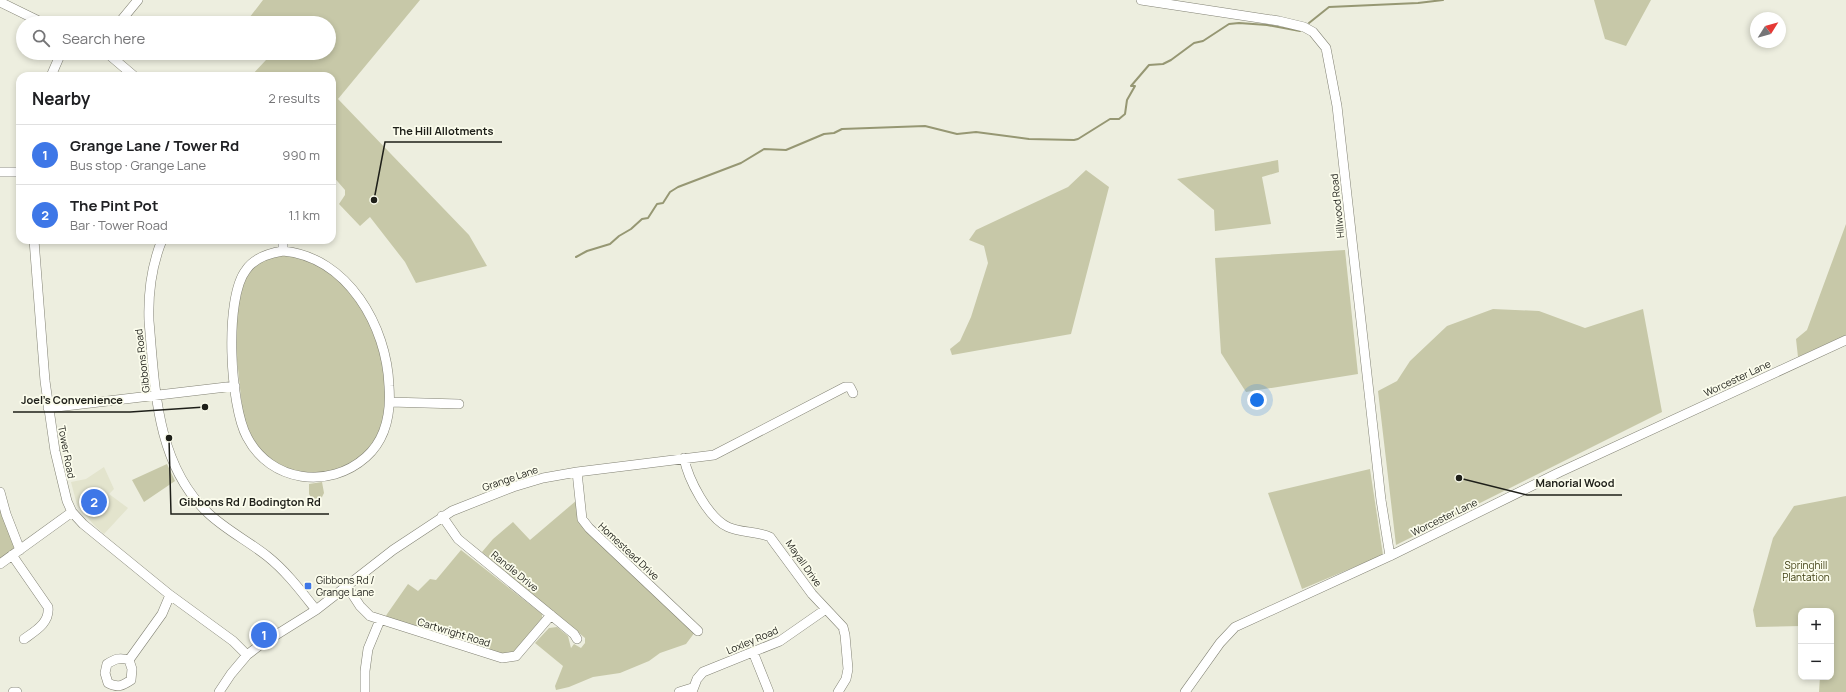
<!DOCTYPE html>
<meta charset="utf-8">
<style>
body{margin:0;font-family:Manrope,sans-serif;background:#f6f6f6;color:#202124}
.controls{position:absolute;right:12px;bottom:12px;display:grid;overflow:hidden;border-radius:8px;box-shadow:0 2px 6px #0003}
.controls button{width:36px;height:36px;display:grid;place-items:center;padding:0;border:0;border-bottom:1px solid #e0e0e0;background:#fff;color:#202124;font:20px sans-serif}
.compass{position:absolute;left:1750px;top:12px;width:36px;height:36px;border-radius:50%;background:#fff;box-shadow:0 2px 6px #0003;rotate:53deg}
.you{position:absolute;left:1257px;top:400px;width:14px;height:14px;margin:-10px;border:3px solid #fff;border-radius:50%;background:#1a73e8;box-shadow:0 0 0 6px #1a73e833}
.badge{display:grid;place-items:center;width:26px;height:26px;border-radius:50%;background:#3e77e7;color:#fff;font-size:13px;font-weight:700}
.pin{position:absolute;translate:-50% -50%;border:2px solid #fff;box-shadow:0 1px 4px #0006}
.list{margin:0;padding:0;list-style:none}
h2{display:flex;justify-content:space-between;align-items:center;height:52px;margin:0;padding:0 16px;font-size:17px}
h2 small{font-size:13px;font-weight:400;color:#757577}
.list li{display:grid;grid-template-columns:26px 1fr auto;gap:12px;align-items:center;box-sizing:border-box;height:60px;padding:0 16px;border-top:1px solid #e0e0e0}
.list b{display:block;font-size:15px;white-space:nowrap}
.list p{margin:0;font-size:13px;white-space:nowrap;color:#757577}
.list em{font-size:13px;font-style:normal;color:#757577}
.icon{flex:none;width:22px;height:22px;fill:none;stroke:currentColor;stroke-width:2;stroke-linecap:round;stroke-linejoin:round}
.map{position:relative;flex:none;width:1846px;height:692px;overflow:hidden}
.search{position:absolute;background:#fff;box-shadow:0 2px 6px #0003;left:16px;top:16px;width:320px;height:44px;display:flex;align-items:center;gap:10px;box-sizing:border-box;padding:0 14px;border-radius:22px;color:#757577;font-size:15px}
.panel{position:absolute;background:#fff;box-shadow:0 2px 6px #0003;left:16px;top:72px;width:320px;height:172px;border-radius:12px}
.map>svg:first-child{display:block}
.built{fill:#e3e4cd}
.green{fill:#c7c8a8}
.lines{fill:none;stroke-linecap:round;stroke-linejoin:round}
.stream{stroke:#969773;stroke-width:2}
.minor-casing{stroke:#828274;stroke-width:10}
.minor{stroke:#fff;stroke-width:9}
.poi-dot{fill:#3e77e7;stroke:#fbfcec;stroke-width:1.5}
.labels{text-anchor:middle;stroke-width:3.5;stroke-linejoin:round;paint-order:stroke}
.street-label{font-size:10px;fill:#1e1f19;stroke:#fbfcec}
.park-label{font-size:10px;fill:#3f3f12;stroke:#fbfcec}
.poi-label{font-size:10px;fill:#1e1f19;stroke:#fbfcec;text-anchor:start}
.leader{fill:none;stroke:#1e1f19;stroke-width:1.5}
.callout-dot{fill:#1e1f19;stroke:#fbfcec;stroke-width:1.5}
.callout-label{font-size:11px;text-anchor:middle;font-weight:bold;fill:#1e1f19;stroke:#fbfcec;stroke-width:3.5;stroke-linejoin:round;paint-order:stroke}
</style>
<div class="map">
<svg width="1846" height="692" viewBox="0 0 1846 692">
<rect width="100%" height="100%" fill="#edeedf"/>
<!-- built -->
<path class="built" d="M104,467L114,489L109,494L128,508L104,534L94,525L77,505L71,482L86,479Z"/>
<!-- green -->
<path class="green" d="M263,0H420L338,99L469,235L487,266L416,283L405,262L370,217L360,226L339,204L345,195V190L332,175V76H251L266,60L259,53H329V23H247L246,22Z
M1594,0H1651L1626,46L1605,39Z
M1278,160L1279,172L1262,177L1271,224L1215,231L1214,210L1177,179Z
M1086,170L1109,187L1071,334L952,355L950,349L960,341L971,317L988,263L984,246L969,240L976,230L1068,187Z
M1846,224V335L1798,357L1796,339L1807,330Z
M1345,250L1358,374L1246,392L1221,353L1215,258Z
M276,255L295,256L325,269L347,288L365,312L381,349L387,394L383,422L375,441L359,459L330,473L292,472L264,456L247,431L242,407L235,340L239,291L249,270L259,263Z
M1493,309L1539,311L1585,328L1643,309L1662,412L1396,545L1378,391L1397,381L1410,361L1447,326Z
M167,464L175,481L144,502L132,480Z
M1370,469L1383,555L1302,589L1268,493Z
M322,482L324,493L320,501H313L309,494V484Z
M1846,496V692H1819L1820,677H1831V611H1801V626L1756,627L1753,610L1773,538L1794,506Z
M577,500L583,527L695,632L686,644L660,653L649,661L620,673L593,677L569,687L556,690L555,686L563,666L535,643L549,628L557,627L568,636L571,648L574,644L581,648L585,643V638L482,552L493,539L513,522L530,540Z
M0,501L16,549L0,561Z
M461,550L542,614V618L516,652L504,654L385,617L408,584L418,591L430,579L436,580Z"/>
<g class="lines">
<!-- stream -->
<path class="stream" d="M1309,23L1329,7L1418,3L1443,0
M576,257L587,251L610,244L619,236L631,229L642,219L648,218L657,204L663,203L670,192L678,187L741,163L764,149L786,150L824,134L834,133L842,129L925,126L957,134L976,132L1029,139L1074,140L1078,139L1110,119H1119L1125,114L1127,100L1135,86H1131L1149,65L1163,64L1171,60L1194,43L1203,41L1229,24L1239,23L1267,25L1300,31"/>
<defs>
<path id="minor" d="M1141,0L1279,21L1304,27L1313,32L1326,48L1337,106L1381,500L1390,556
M0,2L43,23
M119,23L138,0
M107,53L134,76
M51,76L61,53
M0,172H20
M34,240L45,381L55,451L67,501L72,512L83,524L170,595L233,641L247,655
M162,240C151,267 148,293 149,321C155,388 156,464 208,513C226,530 248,541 267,556C286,571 301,591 316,610
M283,240V251
M283,251C348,257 387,327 389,386C391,412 386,439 366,457C329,490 270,482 247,437C230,406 224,298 246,270C254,258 270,253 283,251Z
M390,402L459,404
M48,408L235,386
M684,458C688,479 708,518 728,527C741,533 757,531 770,537L812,594L843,627L845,635L848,669L846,679L838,692
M577,472L582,519L589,528L698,631
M0,492L6,514L20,550
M442,516L458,539L574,634L577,639
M12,555L48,607C50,623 35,631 24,639
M0,564L72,512
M347,586L360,606L370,616L502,658L516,656L551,615
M753,652L769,692
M129,660C119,657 115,659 107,664L105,673L108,683C118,688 122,686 131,680L132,669L129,660L162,614L170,595
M13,692H17
M219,692L231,674L247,655L260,645L316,610L393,550L452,511L513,487L543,478L577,472L714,455L845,387H850L853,393
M365,692V671L368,649L380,620
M679,692L692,688
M692,692L697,679L703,672L780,641L826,609
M1185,692L1220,643L1235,627L1390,556L1560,472L1846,340"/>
</defs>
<!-- minor casing -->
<use href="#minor" class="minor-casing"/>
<!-- minor -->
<use href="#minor" class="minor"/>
</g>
<!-- markers -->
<rect class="poi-dot" x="304" y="582" width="8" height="8" rx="2"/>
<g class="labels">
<!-- street labels -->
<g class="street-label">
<text transform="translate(1337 206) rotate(-96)" y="4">Hillwood Road</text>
<text transform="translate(142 361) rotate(-97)" y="4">Gibbons Road</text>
<text transform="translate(1737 378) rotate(-25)" y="4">Worcester Lane</text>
<text transform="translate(67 452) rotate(79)" y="4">Tower Road</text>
<text transform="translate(510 478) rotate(-19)" y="4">Grange Lane</text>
<text transform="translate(1444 517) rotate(-26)" y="4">Worcester Lane</text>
<text transform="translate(629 551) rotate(43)" y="4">Homestead Drive</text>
<text transform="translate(804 563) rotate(55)" y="4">Mayall Drive</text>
<text transform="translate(515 571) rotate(39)" y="4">Randle Drive</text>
<text transform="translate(454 632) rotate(17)" y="4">Cartwright Road</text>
<text transform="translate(752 640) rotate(-23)" y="4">Loxley Road</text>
</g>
<!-- park labels -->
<g class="park-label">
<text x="1806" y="569">Springhill<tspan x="1806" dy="12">Plantation</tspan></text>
</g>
<!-- poi labels -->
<g class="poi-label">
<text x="316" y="584">Gibbons Rd /<tspan x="316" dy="12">Grange Lane</tspan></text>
</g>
</g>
<!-- callouts -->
<path class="leader" d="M374 200L385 142H502M205 407L130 412H13M1459 478L1527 495H1622M169 438L171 514H329"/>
<g class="callout-dot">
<circle cx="374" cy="200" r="4"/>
<circle cx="205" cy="407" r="4"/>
<circle cx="1459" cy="478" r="4"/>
<circle cx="169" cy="438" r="4"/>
</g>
<g class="callout-label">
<text x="443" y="135">The Hill Allotments</text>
<text x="72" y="404">Joel's Convenience</text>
<text x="1575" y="487">Manorial Wood</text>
<text x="250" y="506">Gibbons Rd / Bodington Rd</text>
</g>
</svg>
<div class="controls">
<button>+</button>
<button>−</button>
</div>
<svg class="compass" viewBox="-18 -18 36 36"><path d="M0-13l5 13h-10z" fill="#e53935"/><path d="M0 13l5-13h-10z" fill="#757577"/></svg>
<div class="you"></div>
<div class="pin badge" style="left:264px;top:635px">1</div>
<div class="pin badge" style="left:94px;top:502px">2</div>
<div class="search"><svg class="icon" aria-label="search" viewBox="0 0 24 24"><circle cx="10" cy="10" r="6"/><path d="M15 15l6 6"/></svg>Search here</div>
<section class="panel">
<h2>Nearby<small>2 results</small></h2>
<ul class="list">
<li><span class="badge">1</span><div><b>Grange Lane / Tower Rd</b><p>Bus stop · Grange Lane</p></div><em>990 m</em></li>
<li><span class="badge">2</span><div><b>The Pint Pot</b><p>Bar · Tower Road</p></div><em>1.1 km</em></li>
</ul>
</section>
</div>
